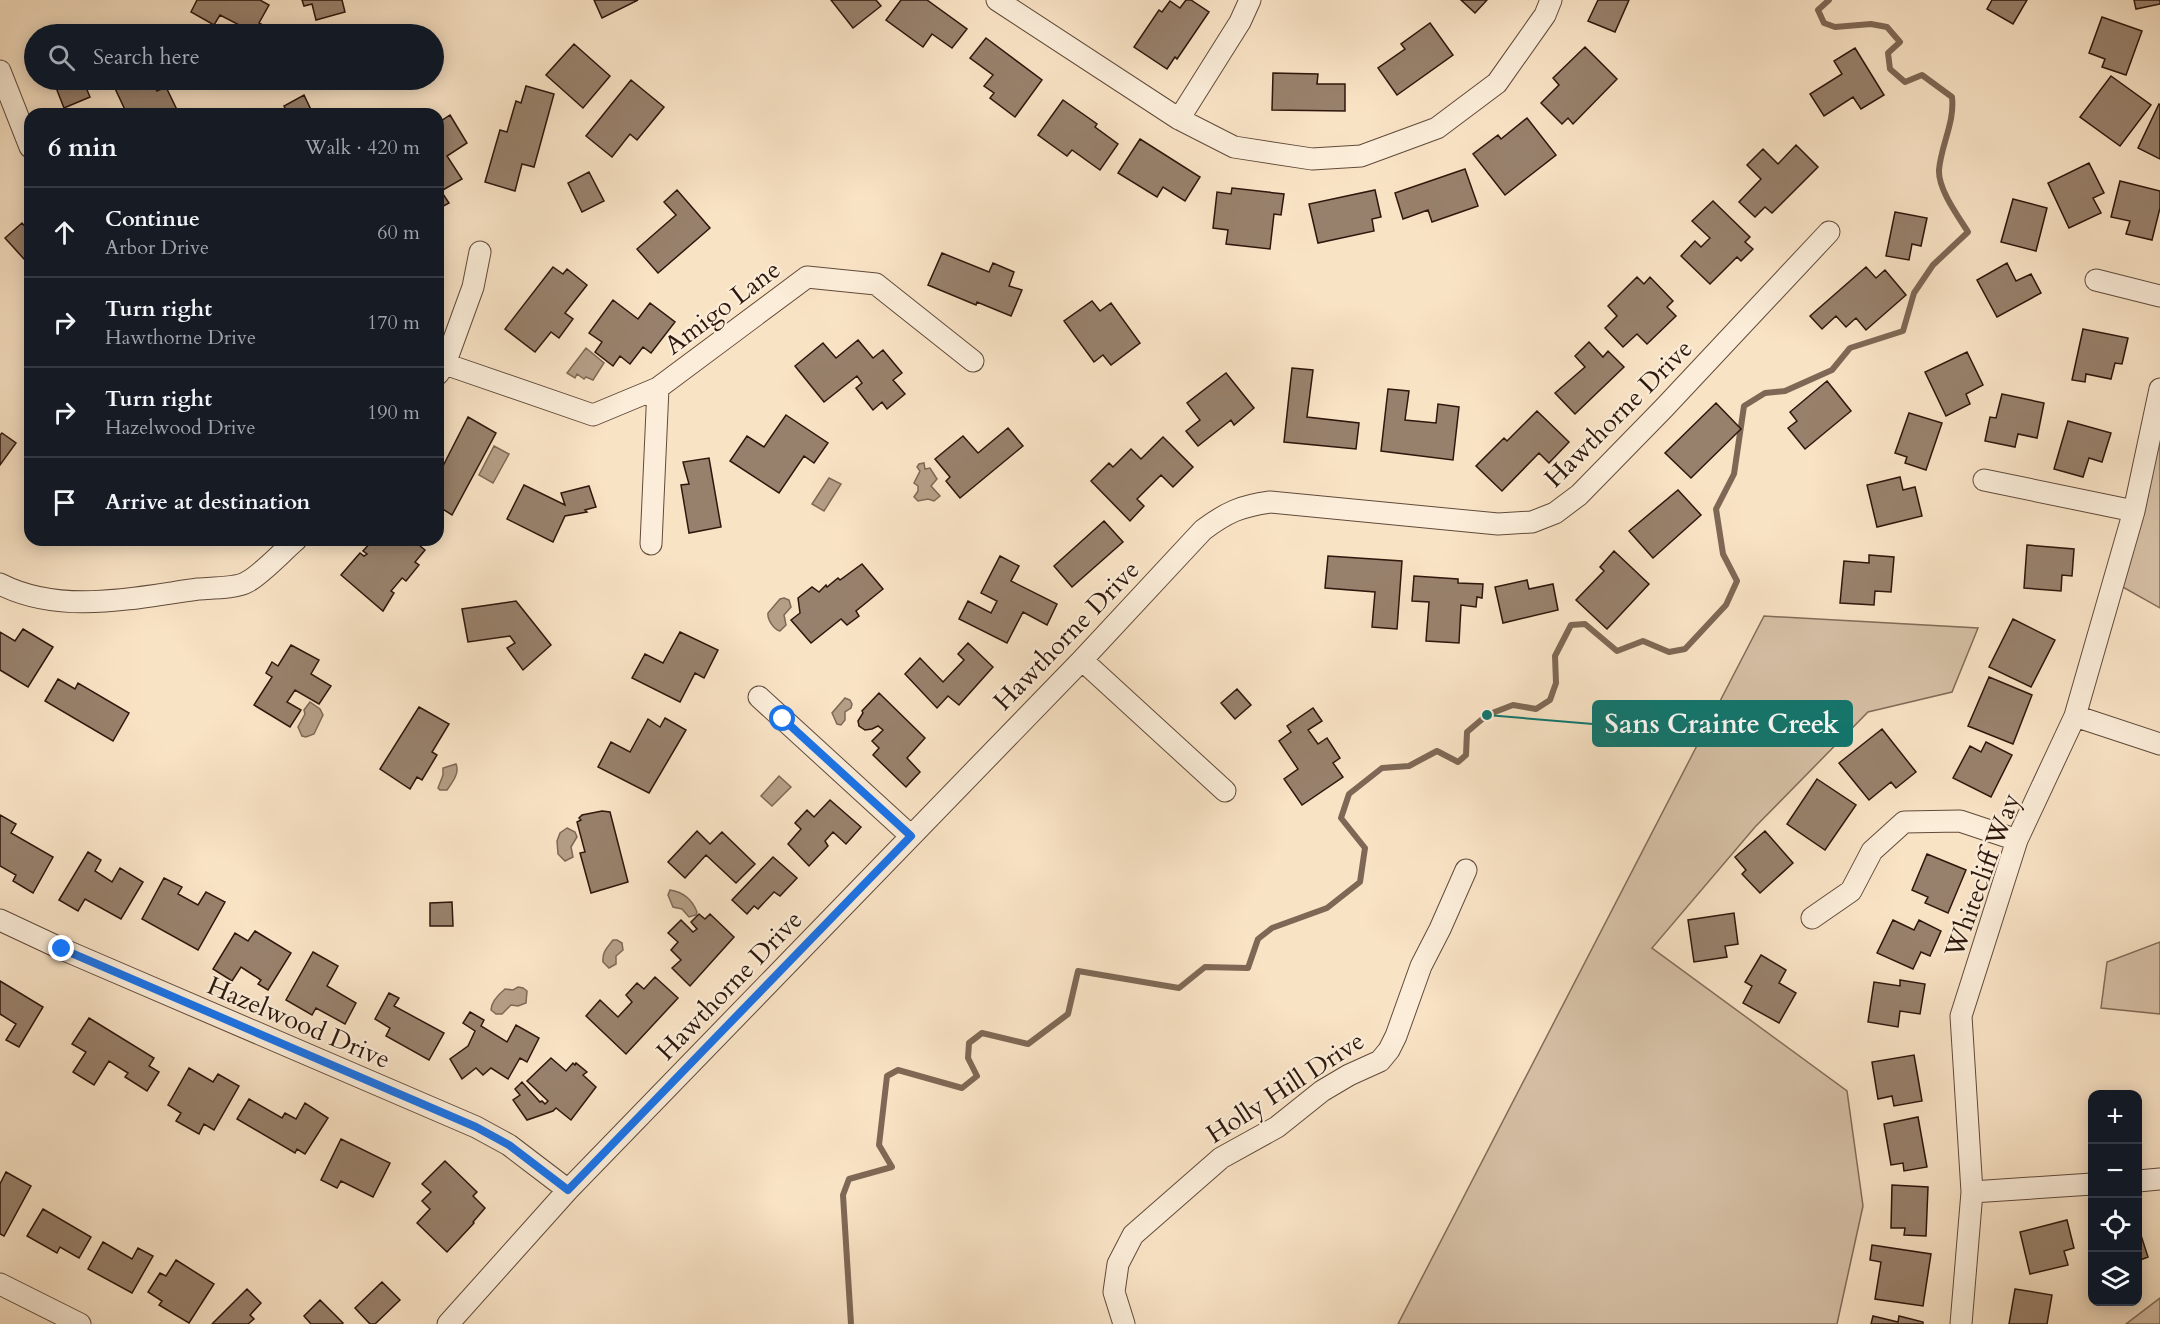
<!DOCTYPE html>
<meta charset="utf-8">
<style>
body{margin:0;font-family:Cardo,serif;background:#242831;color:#f1f3f6}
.controls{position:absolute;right:18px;bottom:18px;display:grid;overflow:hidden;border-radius:12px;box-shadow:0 3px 15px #0003}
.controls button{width:54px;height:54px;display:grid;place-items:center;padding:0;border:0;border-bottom:2px solid #363941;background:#171b24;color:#f1f3f6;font:30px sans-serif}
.stop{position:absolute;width:18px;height:18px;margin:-14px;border:4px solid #1a73e8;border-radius:50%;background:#fff}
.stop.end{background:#1a73e8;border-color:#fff;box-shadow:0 2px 6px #0008}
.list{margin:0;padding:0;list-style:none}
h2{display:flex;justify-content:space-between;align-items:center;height:78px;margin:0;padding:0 24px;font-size:26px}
h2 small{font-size:20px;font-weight:400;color:#9ea1a6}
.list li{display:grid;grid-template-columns:39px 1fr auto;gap:18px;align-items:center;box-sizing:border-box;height:90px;padding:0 24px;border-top:2px solid #363941}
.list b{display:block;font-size:22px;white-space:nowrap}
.list p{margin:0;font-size:20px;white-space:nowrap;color:#9ea1a6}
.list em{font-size:20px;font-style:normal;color:#9ea1a6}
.icon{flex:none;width:33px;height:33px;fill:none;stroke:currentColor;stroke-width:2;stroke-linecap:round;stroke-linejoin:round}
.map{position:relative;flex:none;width:2160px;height:1324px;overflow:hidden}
.search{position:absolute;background:#171b24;box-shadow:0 3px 15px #0003;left:24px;top:24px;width:420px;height:66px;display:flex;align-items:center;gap:15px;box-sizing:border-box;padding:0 21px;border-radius:33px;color:#9ea1a6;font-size:22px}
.panel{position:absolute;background:#171b24;box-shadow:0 3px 15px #0003;left:24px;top:108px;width:420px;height:438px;border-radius:18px}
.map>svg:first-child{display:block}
.green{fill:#d6c0a6;stroke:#826c59;stroke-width:1.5}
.water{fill:#b49e86;stroke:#7e6855;stroke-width:1.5}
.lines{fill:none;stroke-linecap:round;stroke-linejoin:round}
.stream{stroke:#7e6855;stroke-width:6}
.building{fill:#98816c;stroke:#2e170c;stroke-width:1.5}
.minor-casing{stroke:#614a3a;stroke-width:23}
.minor{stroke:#fbedd9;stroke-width:21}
.route{stroke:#1a73e8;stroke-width:8}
.labels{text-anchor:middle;stroke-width:4.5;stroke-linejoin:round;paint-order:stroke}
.street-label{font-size:26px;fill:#2e170c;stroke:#fbedd9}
.leader{fill:none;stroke:#0f766e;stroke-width:2}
.callout-dot{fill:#0f766e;stroke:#fbedd9;stroke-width:2}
.callout{fill:#0f766e;stroke:#0f766e;stroke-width:2}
.callout-label{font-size:27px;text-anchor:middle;font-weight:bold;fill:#fff}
</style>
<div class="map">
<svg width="2160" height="1324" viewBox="0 0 2160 1324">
<rect width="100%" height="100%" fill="#f9e3c5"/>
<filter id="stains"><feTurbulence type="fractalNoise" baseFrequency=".00333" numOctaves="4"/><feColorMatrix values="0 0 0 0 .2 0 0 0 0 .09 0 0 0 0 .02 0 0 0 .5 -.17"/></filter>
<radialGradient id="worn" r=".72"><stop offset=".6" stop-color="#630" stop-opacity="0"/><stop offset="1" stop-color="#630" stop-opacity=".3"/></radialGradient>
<!-- green -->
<path class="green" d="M2160,389V608L2114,582Z
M1764,616L1978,628L1952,692L1868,712L1755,827L1652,948L1847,1091L1863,1206L1837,1324H1398Z
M2160,942V1014L2101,1008L2107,962Z
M2160,1298V1324H2126Z"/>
<!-- water -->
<path class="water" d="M586,348L604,363L593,380L586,377L584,379L577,374L575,378L567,373Z
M494,446L509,454L493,483L479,475Z
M924,463L925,469L930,468L937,479L931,486L940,496L934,501L928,499L918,501L914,497L918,491V486L914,483L920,471L917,467L919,464Z
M829,478L841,484L824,511L812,504Z
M784,598L789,600L791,607L784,615L786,625L780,631C774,630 767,619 768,613L780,599Z
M845,698L850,700L852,704L851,708L845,712V720L841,725L837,724L832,713Z
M310,702L320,709L323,715L314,734L306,737L302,736L298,727L305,714L304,710Z
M456,764C460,773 452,783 447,790H440L438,788L443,775V768Z
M779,776L791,787L772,806L761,796Z
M567,828L575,832L577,837L571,847L573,857L565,861L558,854L557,841L560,833Z
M670,890C683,892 692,899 697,912L696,915L689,917L682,909L673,907L668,895Z
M613,940H617L622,943L623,950L616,956V964L609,968L603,962C602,952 607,948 613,940Z
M518,987L523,988L527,991L526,1003L518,1006L511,1005L502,1014H496L491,1010C491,1002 499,994 505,989L513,990Z"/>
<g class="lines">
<!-- stream -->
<path class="stream" d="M851,1324L843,1195L849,1179L892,1167L879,1145L887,1076L898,1070L962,1088L977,1076L968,1058L969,1043L982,1033L1028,1044L1068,1014L1078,971L1179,988L1205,967L1248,968L1258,939L1272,928L1327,908L1360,882L1365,848L1341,818L1349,794L1382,768L1409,766L1437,751L1458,762L1466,755L1467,732L1487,715L1513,705L1536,709L1550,700L1556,683L1555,656L1571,625L1585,624L1617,651L1643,641L1669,652L1685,649L1726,605L1737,581L1723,554L1716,509L1734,474L1744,406L1765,393L1785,391L1832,370L1850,348L1903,331L1914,293L1933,265L1968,232C1958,216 1938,189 1939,170C1941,145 1955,122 1952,97L1922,75L1905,82L1890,69L1888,53L1900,42L1887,27L1871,24L1835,27L1824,23L1818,10L1829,0"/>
</g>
<!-- building -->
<path class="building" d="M197,0H260L269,5L259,23L279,34H244L247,29L220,15L214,25L191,12Z
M302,0H342L345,12L316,20L312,4L304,6Z
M594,0H638L602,18Z
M831,0H876L881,6L853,28Z
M901,0H927L967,29L952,48L932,34L923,47L886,20Z
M1186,0H1191L1209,12L1177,59L1175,57L1167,69L1134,47L1159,10L1162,12L1170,1L1180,8Z
M1461,0H1487L1475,13Z
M1598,0H1629L1615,32L1588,21Z
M1992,0H2027L2013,24L1987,9Z
M2134,0H2160V4L2136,9Z
M2102,17L2142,31L2126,75L2102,67L2105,59L2089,53Z
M1430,23L1453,55L1397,95L1378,68L1405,49L1401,44Z
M986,38L1042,80L1015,117L990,98L994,93L984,86L993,75L970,58Z
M574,44L610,76L583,108L546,75Z
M1585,47L1617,79L1573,124L1568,118L1562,124L1541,103L1559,85L1553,78Z
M1855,48L1884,95L1861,109L1853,97L1824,116L1810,94L1842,74L1834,61Z
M1273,73L1318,74L1317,84H1345V111L1272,110Z
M2111,76L2151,105L2120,146L2080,117Z
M53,80H83L90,97L64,108Z
M111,80H151L157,91L166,87L179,114H127Z
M631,80L664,107L637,140L630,134L612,157L586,136Z
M526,86L554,94L534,167L522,164L515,191L485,182L500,130L507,132L516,101L521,103Z
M304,95L313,114H288L284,106Z
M1063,100L1097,124L1095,127L1118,144L1100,170L1072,150L1067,156L1038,135Z
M2159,104L2160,105V159L2138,148Z
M450,115L467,143L447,156L462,179L441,191L449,203L438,209V123Z
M1527,118L1556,155L1505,195L1473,154L1498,135L1501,139Z
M1140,139L1200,177L1185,201L1163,187L1157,197L1118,173Z
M1796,145L1818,167L1772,213L1765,207L1755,217L1739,202L1761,179L1747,165L1763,149L1778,164Z
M2089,163L2104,193L2093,198L2101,213L2069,228L2048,183Z
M1465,169L1478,206L1432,222L1428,210L1403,219L1395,193Z
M589,172L604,201L582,212L568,183Z
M2120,181L2160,191V208L2152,240L2126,234L2130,221L2111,217Z
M1232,188L1284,194L1281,215L1274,214L1270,249L1226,244L1228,230L1213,228L1217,192L1231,194Z
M677,190L710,228L658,273L637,249L676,215L664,202Z
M1375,190L1381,217L1372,219L1374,231L1318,243L1309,204Z
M2013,199L2047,208L2036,251L2001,242Z
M1713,201L1750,237L1745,242L1753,249L1741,261L1737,257L1710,284L1681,256L1695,241L1701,247L1710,238L1692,221Z
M1895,212L1927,218L1921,246L1912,244L1909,260L1886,256Z
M22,223L30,232V254L24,259L5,238Z
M942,253L989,272L993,263L1014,272L1009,286L1022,290L1011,316L977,302L976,305L928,285Z
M2007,263L2016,281L2031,274L2041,293L1997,317L1977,280Z
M553,267L563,274L567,269L587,285L565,313L573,319L559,338L551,332L535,352L505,329Z
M1866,267L1876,278L1885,270L1906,295L1866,330L1856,318L1846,327L1836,316L1822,329L1810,316Z
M1637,277L1644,284L1650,277L1673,301L1667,307L1676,316L1647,344L1637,334L1623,347L1605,328L1617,316L1608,306Z
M613,300L638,319L650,303L675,322L651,353L643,347L630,364L620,356L613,366L595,352L602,342L589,333Z
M1092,301L1100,311L1111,303L1140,343L1111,365L1103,355L1094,362L1064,321Z
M2083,329L2128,338L2122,364L2115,363L2111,379L2086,374L2085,382L2072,380Z
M858,340L873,358L883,350L902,373L893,380L905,394L887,409L882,402L873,410L856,388L862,383L857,376L824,402L795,366L823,343L836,358Z
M1589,342L1603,357L1608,351L1624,367L1575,414L1555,393L1585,367L1575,356Z
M1967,352L1983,385L1966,394L1970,404L1946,416L1925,372Z
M1292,368L1313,370L1307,417L1359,423L1356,449L1284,442Z
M1226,373L1254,408L1234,425L1231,420L1198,446L1186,431L1200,420L1187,403Z
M1827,381L1851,411L1805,449L1788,428L1797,421L1790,412Z
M1388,389L1409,391L1405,420L1436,423L1438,404L1459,407L1453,460L1381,451Z
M2002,394L2044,403L2037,438L2018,434L2015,447L1985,441L1990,417L1996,418Z
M1716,403L1741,429L1691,478L1665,453Z
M1537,411L1569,442L1549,463L1539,453L1502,491L1476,466L1504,438L1507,441Z
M1909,413L1942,423L1926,470L1905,463L1907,457L1895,453Z
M786,415L828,443L814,463L804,456L779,493L730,461L747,436L764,447Z
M468,417L496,433L452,515L438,506V463L443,466Z
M2068,421L2111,433L2102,462L2089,458L2083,477L2054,469Z
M1008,428L1023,446L960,498L946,481L950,477L935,459L963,436L978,453Z
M2,433L16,443L0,465V435Z
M1163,437L1193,467L1173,487L1161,475L1137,499L1144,506L1130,521L1091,481L1109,463L1113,467L1131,449L1141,459Z
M709,458L721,527L689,533L681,485L689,484L683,462Z
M1900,477L1903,490L1915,487L1922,516L1877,527L1867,485Z
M524,485L565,505L561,493L589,486L596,507L585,510L587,512L565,516L553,542L507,519Z
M1678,490L1701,515L1653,558L1629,531Z
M1104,521L1123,542L1072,587L1054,566Z
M377,540H413L425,550L415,562L419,565L406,581L402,578L391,591L394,593L383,611L341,575L360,553L364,556L367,554L363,551L372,541L375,544Z
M2027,545L2074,549L2072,576L2062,575L2061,591L2024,588Z
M1614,551L1649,584L1607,629L1576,600L1604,571L1600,567Z
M1869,555L1894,557L1891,592L1875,591L1874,605L1840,603L1844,561L1869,563Z
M1000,556L1019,566L1011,581L1057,604L1047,625L1023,612L1007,643L959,619L968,601L991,613L997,601L981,593Z
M1328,556L1402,561L1397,629L1372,627L1375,592L1325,588Z
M862,564L883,589L856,611L859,616L847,625L841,619L811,643L791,620L800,613L798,598L812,587L819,592L826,585L827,587L838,578L840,580Z
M1414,576L1458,579V583L1483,584L1482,598L1477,597L1476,607L1461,605L1459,643L1426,641L1429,602L1412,601Z
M1527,580L1529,589L1553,584L1558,610L1503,623L1495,587Z
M516,601L551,645L523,670L507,648L515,643L510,636L468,642L462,609Z
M2013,619L2055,640L2031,687L1989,667Z
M23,629L53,647L28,687L0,670V632L15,641Z
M680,632L718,650L704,678L695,673L680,702L632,678L645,654L663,663Z
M968,643L993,667L959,705L948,696L937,708L905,674L920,658L943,682L964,660L958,654Z
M291,645L319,660L311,674L331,686L319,704L295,690L287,702L301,710L290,727L254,705L272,677L266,673L272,662L278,666Z
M1989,677L2032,695L2013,744L1968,726Z
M58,679L75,689L78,683L129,713L113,741L45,701Z
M1237,689L1251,705L1235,719L1221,703Z
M879,693L925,738L907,758L920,772L906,787L873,755L879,748L872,741L883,730L878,726L872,729L865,730L859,726L858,721L863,713L862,711Z
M419,707L449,724L432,752L437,755L422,780L417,777L410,789L380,769Z
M1313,708L1322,721L1308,730L1318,744L1327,738L1340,758L1333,763L1343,777L1302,805L1284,779L1298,769L1279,741L1291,732L1287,726Z
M665,718L686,730L649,793L598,767L611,742L630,752L648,719L660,727Z
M1882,729L1916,772L1896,788L1891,782L1869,800L1839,763Z
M1986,742L2012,755L1991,797L1953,778L1970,746L1981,752Z
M1817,779L1856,805L1825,850L1787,824Z
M830,800L861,827L846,844L833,832L825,841L828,846L809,866L788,844L801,829L795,823L807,810L814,817Z
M602,811L610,812L628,882L591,893L580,853L585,852L577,822L581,820L579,818L582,815Z
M0,815L16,824L11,833L53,857L33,893L13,881L16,875L0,866Z
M697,831L710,844L722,832L755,864L736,883L706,855L685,878L668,862Z
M1765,831L1793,863L1760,893L1742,874L1746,870L1735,857Z
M88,852L101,860L95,871L112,882L120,868L143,882L121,919L85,899L78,911L59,900Z
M1927,854L1966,870L1948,913L1925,903L1928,897L1912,890Z
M773,857L797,878L780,896L774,892L758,909L754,906L747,914L732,900Z
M164,878L182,887L178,894L198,905L206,892L225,902L198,950L142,919Z
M452,902L453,926H430V903Z
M1734,913L1738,944L1725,946L1727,957L1694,962L1688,920Z
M699,914L705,919L710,914L734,937L690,986L672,968L681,960L671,950L678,942L668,933L681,920L693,932L697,929L691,922Z
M1893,920L1914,930L1919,920L1941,931L1930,956L1921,952L1913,969L1877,953Z
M255,931L291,953L268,990L258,984L261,980L241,967L232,981L213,969L235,933L248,941Z
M313,952L338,966L327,986L356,1003L345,1024L316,1008L312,1015L286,1000Z
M1761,955L1786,970L1779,983L1796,993L1779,1023L1743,1003L1752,986L1745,982Z
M655,977L678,998L626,1054L586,1016L600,1000L618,1017L632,1002L626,995L637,983L644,989Z
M1900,980L1925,984L1920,1014L1900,1011L1898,1027L1868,1022L1874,982L1900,986Z
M0,981L43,1007L19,1047L6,1040L16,1024L0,1014Z
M389,993L399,998L394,1006L444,1033L429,1060L386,1036L390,1028L375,1019Z
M470,1012L484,1020L481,1026L507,1042L516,1025L539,1038L527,1062L520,1058L508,1079L491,1068L483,1075L476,1068L462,1079L450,1059L468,1046L475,1031L463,1023Z
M89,1018L154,1058L149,1066L159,1072L147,1091L125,1077L128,1073L109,1061L94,1085L73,1072L86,1052L72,1044Z
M1914,1055L1922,1101L1894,1106L1892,1096L1878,1099L1872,1062Z
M551,1058L566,1071L573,1063L575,1065L576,1063L587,1072L583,1075L596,1087L571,1120L556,1108L553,1111L527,1120L513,1100L520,1095L515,1089L522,1082L540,1102L542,1101L545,1104L548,1101L527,1081Z
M189,1068L213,1082L218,1074L239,1086L214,1130L204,1124L199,1134L176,1121L181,1113L168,1105Z
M249,1099L282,1118L285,1113L296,1119L305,1103L328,1118L305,1154L297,1149L295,1153L237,1119Z
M1918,1117L1927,1167L1904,1171L1903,1163L1891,1165L1884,1124Z
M341,1139L390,1163L373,1197L341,1181L337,1188L321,1180Z
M445,1161L477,1192L473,1196L485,1208L473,1222L474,1223L447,1252L417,1223L430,1209L422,1201L431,1192L422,1184Z
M6,1172L31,1186L4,1236L0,1234V1184Z
M1892,1185L1928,1187L1926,1236L1904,1235L1905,1228H1891Z
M43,1209L91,1237L79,1258L60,1247L57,1253L27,1236Z
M2067,1220L2074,1248L2064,1251L2068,1265L2030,1274L2020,1232Z
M2138,1226L2148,1257L2138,1261Z
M103,1242L132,1259L138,1248L153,1256L132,1293L88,1269Z
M1872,1245L1931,1254L1923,1306L1875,1299L1881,1262L1870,1260Z
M176,1260L214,1284L189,1323L159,1305L162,1301L148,1292L160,1273L166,1276Z
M382,1282L400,1300L375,1324H370L355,1308Z
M247,1289L261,1303L250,1315L254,1319L248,1324H212Z
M2015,1289L2052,1295L2047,1324H2009Z
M320,1300L343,1323L342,1324H311L304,1316Z
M1873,1316L1898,1322L1899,1316L1923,1322V1324H1871Z"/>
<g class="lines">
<defs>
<path id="minor" d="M997,0L1179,119L1234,147L1312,159L1361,156L1437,128L1497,83L1545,15L1551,0
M0,71L30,147
M1179,119L1240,22L1250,0
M2096,280L2160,296
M445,364L593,415L658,388L651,544
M438,374L445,364L473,287L480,252
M658,388L807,277L876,284L973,361
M1984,480L2134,511
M0,584C61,615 133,598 198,589C210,588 238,588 247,582C261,575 283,551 296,540
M1082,660L1225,791
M759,697L911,836
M2075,716L2160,744
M1812,918L1851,891L1872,851L1904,822L1960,821L2017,840
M0,920L62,949L476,1127L509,1145L568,1190
M2138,1181L2160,1179
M1972,1192L2092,1184
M0,1284L80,1324
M448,1324L568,1190L1082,660L1203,530C1227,512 1241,506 1270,502L1498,524L1532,522L1555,513L1579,495L1664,408L1829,232
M1124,1324L1114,1292L1118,1264L1133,1235L1221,1158L1277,1127L1322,1091L1349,1075L1380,1061L1389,1050L1396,1036L1421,966L1440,929L1466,870
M1961,1324L1972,1192L1961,1016L2017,840L2075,716L2134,511L2160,389"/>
</defs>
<!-- minor casing -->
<use href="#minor" class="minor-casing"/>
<!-- minor -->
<use href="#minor" class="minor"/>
</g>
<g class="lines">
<!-- route -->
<path class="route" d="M62,949L476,1127L509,1145L568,1190L911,836L783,719"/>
</g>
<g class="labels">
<!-- street labels -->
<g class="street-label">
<text transform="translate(722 307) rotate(-37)" y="9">Amigo Lane</text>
<text transform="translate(1618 413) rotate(-45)" y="9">Hawthorne Drive</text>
<text transform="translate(1066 635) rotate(-46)" y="9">Hawthorne Drive</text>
<text transform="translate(1982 875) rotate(-70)" y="9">Whitecliff Way</text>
<text transform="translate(729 985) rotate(-46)" y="9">Hawthorne Drive</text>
<text transform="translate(299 1022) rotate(23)" y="9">Hazelwood Drive</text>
<text transform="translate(1285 1087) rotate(-33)" y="9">Holly Hill Drive</text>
</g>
</g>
<!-- callouts -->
<path class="leader" d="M1487 715L1593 724"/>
<circle class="callout-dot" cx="1487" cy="715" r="6"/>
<rect class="callout" x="1593" y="701" width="259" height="45" rx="6"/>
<g class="callout-label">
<text x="1722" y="733">Sans Crainte Creek</text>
</g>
<rect width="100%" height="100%" filter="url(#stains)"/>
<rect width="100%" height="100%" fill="url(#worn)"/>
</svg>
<div class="controls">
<button>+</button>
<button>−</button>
<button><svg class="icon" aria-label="locate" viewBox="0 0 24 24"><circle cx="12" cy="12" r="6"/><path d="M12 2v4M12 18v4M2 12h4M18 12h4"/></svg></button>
<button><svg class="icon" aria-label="layers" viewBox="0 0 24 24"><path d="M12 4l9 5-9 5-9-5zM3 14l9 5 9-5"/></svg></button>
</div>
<div class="stop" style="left:783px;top:719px"></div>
<div class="stop end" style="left:62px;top:949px"></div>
<div class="search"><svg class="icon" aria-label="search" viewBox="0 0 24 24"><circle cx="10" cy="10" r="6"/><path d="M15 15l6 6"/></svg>Search here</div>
<section class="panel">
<h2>6 min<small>Walk · 420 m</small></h2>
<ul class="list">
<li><svg class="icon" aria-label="ahead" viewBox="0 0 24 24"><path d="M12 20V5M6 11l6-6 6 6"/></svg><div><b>Continue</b><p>Arbor Drive</p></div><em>60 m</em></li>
<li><svg class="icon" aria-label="right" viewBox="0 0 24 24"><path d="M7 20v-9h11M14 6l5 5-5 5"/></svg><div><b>Turn right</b><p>Hawthorne Drive</p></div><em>170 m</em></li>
<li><svg class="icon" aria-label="right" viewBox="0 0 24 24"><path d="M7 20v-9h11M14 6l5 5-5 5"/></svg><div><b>Turn right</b><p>Hazelwood Drive</p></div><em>190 m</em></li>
<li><svg class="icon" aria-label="arrive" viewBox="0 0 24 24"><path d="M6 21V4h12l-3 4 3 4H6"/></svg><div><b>Arrive at destination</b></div></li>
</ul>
</section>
</div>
